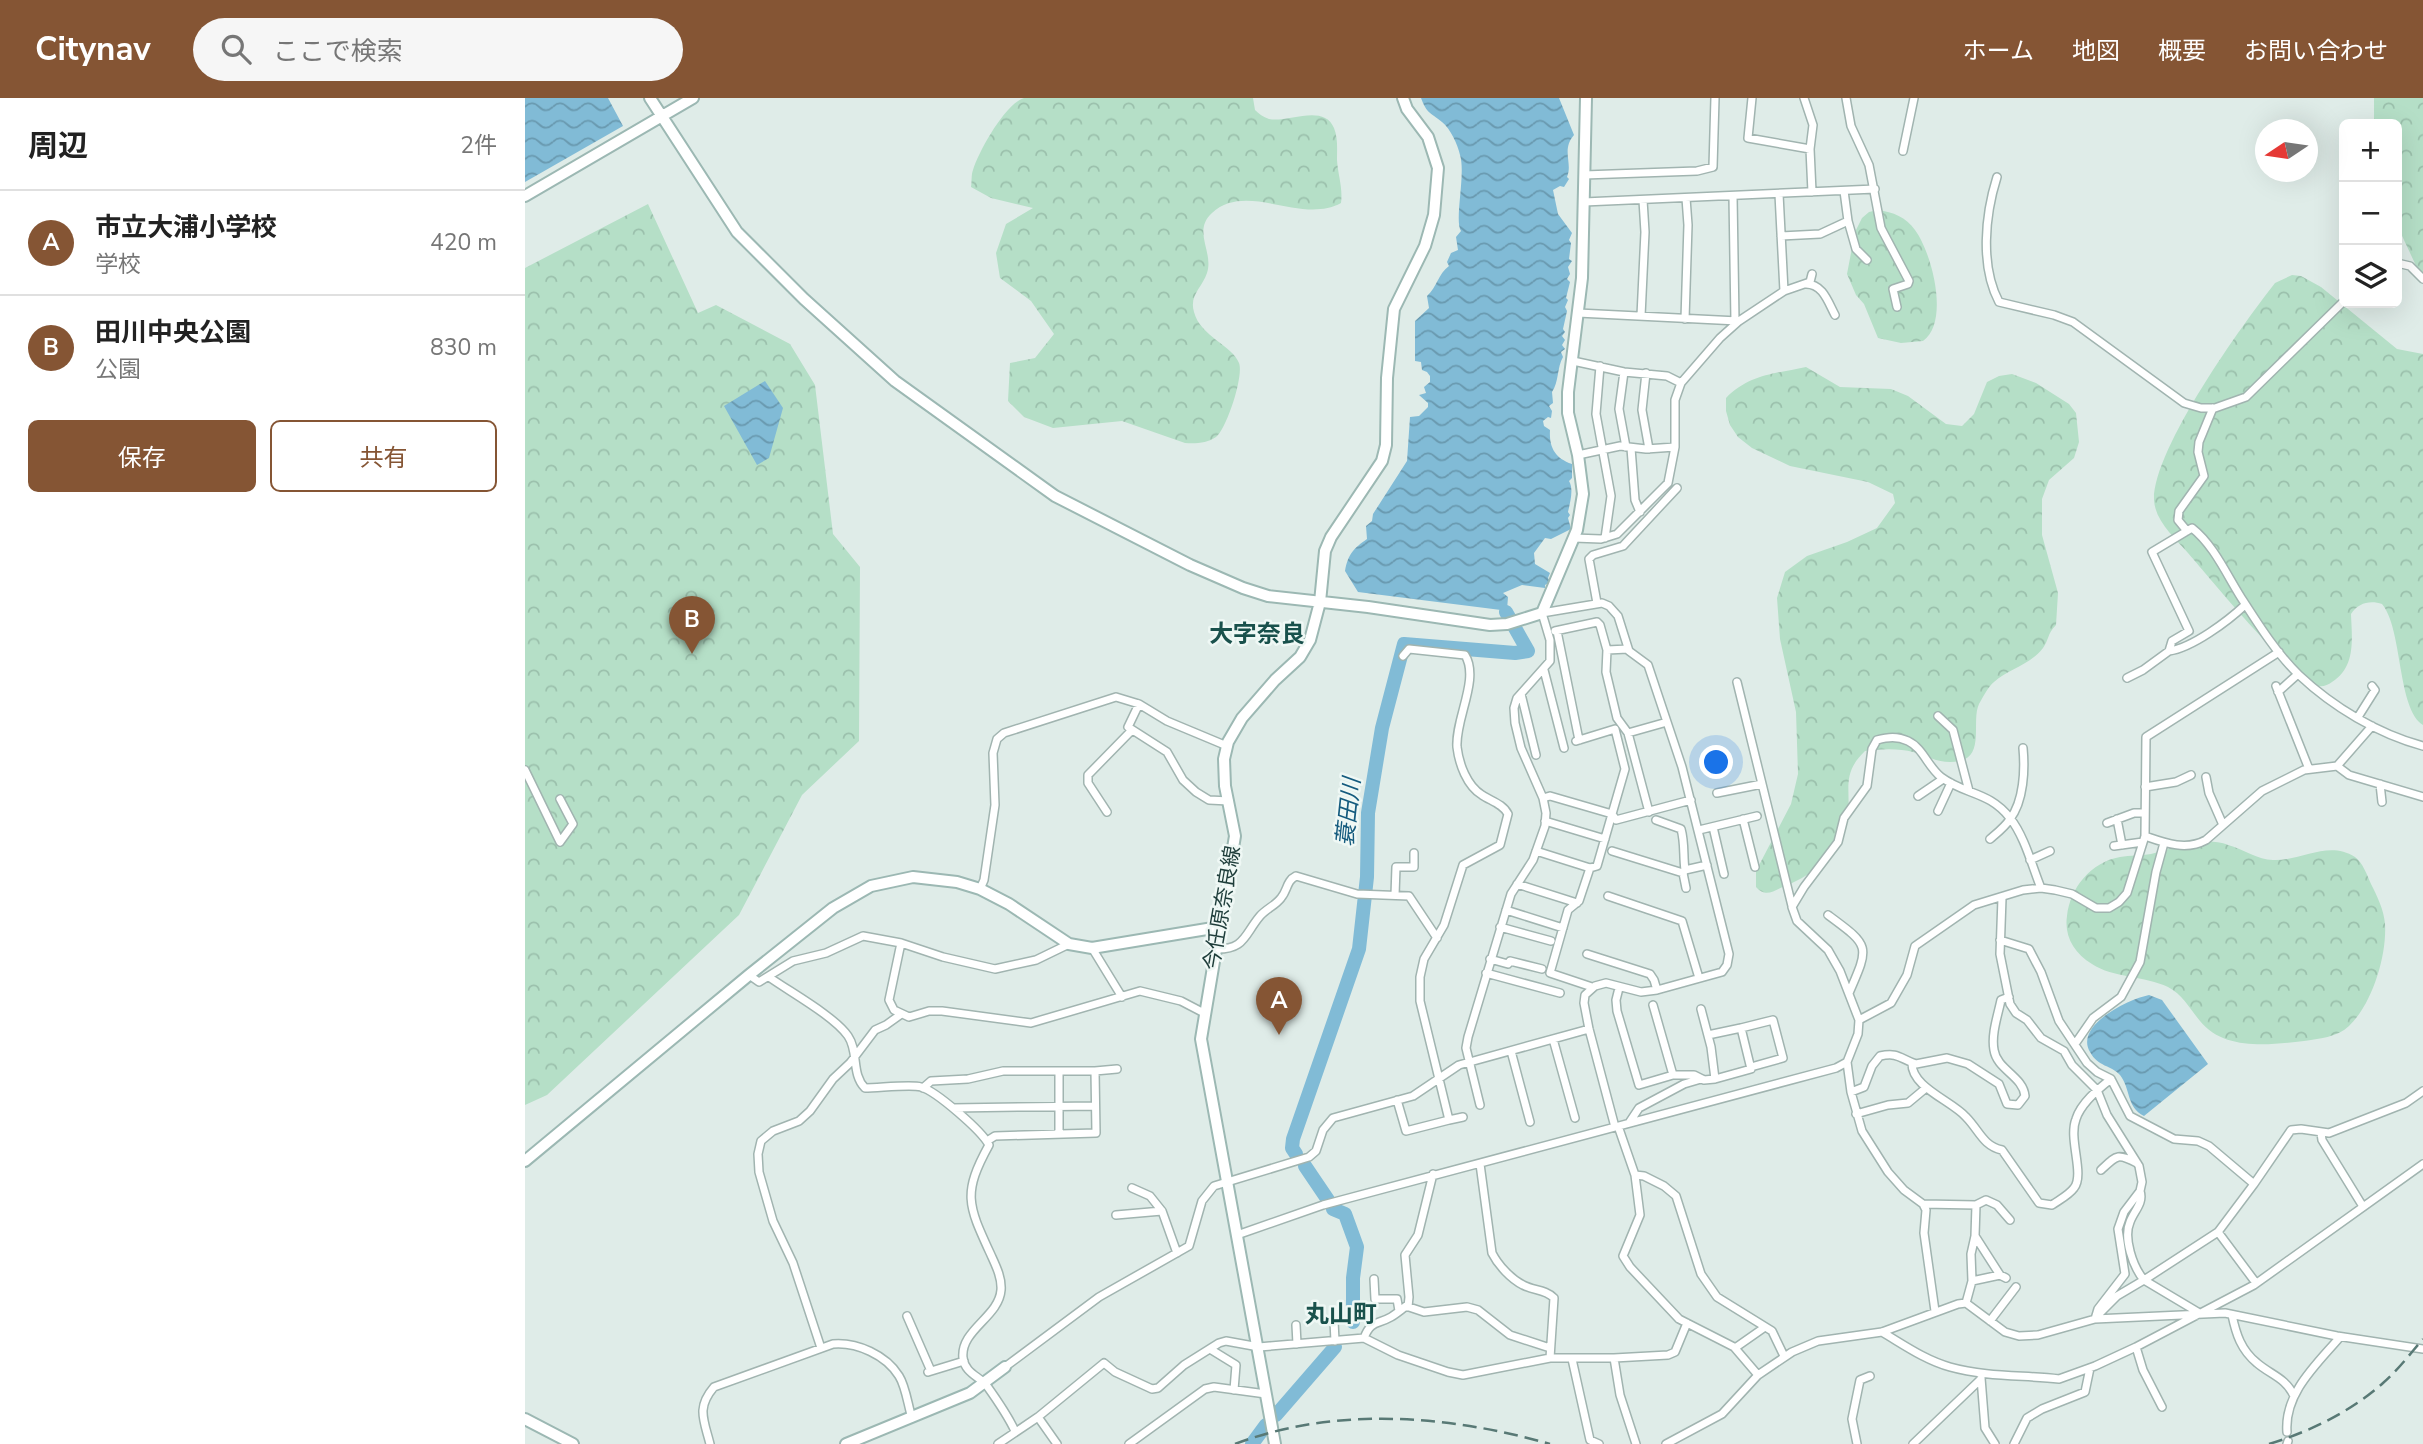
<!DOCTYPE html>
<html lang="ja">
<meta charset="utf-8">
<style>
body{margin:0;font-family:"Nunito Sans","Noto Sans JP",sans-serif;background:#f6f6f6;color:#222}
.controls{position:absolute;right:21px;top:21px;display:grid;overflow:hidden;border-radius:10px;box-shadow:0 7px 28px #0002}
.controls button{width:63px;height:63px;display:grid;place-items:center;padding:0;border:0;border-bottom:2px solid #e0e0e0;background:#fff;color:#222;font:35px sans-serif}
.compass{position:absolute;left:1730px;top:21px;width:63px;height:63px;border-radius:50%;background:#fff;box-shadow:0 7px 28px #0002;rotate:257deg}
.you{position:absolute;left:1192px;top:665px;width:24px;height:24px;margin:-18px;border:5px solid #fff;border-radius:50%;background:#1a73e8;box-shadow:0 0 0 10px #1a73e833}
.badge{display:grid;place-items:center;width:46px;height:46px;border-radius:50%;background:#855534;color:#fff;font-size:23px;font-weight:700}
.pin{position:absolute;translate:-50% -58px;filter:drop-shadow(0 2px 4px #0008)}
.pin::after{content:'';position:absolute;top:37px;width:24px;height:21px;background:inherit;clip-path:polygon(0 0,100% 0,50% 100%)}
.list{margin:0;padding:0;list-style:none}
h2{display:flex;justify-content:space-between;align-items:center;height:91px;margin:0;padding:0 28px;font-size:30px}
h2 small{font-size:23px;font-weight:400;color:#767676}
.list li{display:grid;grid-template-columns:46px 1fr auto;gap:21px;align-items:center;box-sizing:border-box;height:105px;padding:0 28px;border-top:2px solid #e0e0e0}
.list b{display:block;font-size:26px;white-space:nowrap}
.list p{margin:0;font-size:23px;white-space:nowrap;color:#767676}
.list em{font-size:23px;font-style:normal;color:#767676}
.actions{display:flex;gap:14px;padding:21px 28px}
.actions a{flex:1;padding:16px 0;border:2px solid #855534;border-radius:10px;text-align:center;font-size:24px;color:#855534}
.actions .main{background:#855534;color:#fff}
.icon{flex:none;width:38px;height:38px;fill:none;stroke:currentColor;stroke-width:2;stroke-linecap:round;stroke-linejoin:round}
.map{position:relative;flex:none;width:1898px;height:1346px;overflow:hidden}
header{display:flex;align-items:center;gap:42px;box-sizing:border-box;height:98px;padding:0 35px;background:#855534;color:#fff}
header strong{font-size:33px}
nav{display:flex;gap:38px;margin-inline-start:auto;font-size:24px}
.search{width:490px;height:63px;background:#f6f6f6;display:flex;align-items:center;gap:18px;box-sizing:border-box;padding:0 24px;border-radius:38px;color:#767676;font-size:26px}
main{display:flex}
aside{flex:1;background:#fff}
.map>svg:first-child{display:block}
.forest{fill:url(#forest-crowns)}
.water{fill:url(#water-waves)}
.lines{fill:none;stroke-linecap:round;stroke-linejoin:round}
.river{stroke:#81bbd6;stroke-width:14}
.street-casing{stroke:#a1b4b0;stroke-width:10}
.secondary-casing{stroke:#9cb8b3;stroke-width:14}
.street{stroke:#fff;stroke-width:7}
.secondary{stroke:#fff;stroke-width:10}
.rail{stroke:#587975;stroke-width:2.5;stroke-dasharray:14 7;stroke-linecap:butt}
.labels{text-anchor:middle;stroke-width:5;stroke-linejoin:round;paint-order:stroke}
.street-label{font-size:21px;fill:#1e3d3a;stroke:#eff8f5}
.water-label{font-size:23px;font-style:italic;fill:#145b7e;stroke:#eff8f5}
.quarter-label{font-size:24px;font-weight:bold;fill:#19514c;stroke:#eff8f5}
</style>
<header>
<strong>Citynav</strong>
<div class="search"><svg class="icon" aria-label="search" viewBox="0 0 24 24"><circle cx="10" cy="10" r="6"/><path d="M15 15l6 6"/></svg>ここで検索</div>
<nav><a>ホーム</a><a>地図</a><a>概要</a><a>お問い合わせ</a></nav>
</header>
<main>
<aside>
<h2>周辺<small>2件</small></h2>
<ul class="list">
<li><span class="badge">A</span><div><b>市立大浦小学校</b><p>学校</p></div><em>420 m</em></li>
<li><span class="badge">B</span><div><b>田川中央公園</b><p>公園</p></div><em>830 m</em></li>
</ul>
<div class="actions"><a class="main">保存</a><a>共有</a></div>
</aside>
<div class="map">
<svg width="1898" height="1346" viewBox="0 0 1898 1346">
<defs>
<pattern id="forest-crowns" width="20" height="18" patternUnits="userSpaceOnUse" patternTransform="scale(1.75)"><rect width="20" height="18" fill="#b5dfc7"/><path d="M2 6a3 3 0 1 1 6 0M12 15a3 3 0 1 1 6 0" fill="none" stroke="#9bc0ac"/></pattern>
<pattern id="water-waves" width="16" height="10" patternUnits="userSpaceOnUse" patternTransform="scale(1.75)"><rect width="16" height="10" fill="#81bbd6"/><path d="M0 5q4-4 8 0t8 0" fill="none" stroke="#6999af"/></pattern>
</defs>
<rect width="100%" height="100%" fill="#dfece8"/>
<!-- forest -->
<path class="forest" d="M499,0H728L730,12C734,16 738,19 744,21C762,25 799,5 809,30C813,40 812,51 812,62C813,77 818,90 816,105C776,127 722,83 687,115C667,133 689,154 682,175C677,190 664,197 669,214C675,238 708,248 714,265C719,277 702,330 691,339C683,345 670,346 660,345L597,323L528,330L499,319L483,303L485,265L510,260L529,236L506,203L475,180L471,155L481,126L508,110L466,100L446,89C447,84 446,77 448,72C454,53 480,6 499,0Z
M1849,0H1898V175L1893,172L1872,127V26H1849Z
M123,106L173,215L191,207L265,246L290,287L308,436L335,469L334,643L277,697L214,817L22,997L0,1007V170Z
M1353,112C1368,114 1381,119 1390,132C1407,155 1425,224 1398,243L1376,245L1353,240L1339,206L1331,197L1322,176L1330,134L1337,120L1344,114Z
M1767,177L1776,178L1796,189L1872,251L1898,256V627C1872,611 1878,531 1857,506C1845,502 1833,505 1826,516C1827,541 1831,569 1807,584C1803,587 1798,589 1793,588C1770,584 1683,478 1663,455C1650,440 1630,423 1629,402C1628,351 1717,227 1750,185Z
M1281,269L1315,289L1366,291L1383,298L1421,326L1437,328L1449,316L1462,284L1474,278L1487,276L1511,285L1544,306L1551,315L1554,344L1549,360L1524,382L1517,401V437L1533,495L1531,527C1522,536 1524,542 1518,550C1506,566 1484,571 1469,584C1463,589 1458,599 1454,606C1446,623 1460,657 1435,663C1416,667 1405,659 1388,654C1375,650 1353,651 1340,653C1316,676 1326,691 1323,719C1319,754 1290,776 1260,788C1248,793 1241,800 1231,789V773L1266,706L1273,676L1271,614L1255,541L1252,500L1260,474L1282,458L1322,444L1352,430L1370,405L1368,396L1343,384L1265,368L1227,350L1213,339L1205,327L1201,313V300C1225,276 1249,276 1281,269Z
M1683,743C1689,744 1697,744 1703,747C1718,751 1733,762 1748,762C1777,763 1803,742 1830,759C1838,765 1842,777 1846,786C1852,798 1859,812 1860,826C1862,858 1847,906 1824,928C1813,939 1793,941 1779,943C1745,947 1699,953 1675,923C1665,911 1658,897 1643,889C1620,878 1588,880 1567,866C1549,855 1539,838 1542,818C1545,790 1566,764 1595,759C1605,757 1616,758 1626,756C1646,751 1662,744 1683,743Z"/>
<!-- water -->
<path class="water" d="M0,0H83L98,28L0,84Z
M896,0H1034L1049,37C1036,52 1048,65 1042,79L1044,81L1039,89L1035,88L1028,92L1033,116L1047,135L1044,142L1046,145L1044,161L1047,163L1043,169L1045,176L1042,181L1045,184L1041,200L1043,202L1040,209L1042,213L1038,231L1040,234L1037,238L1040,242L1037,247L1040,251L1036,254L1038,259C1032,269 1034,284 1027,294L1028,305L1024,308L1027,313L1026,320L1023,319L1018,323L1019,328L1025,332C1024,348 1029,360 1047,366V380L1044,383C1049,391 1045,405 1043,414L1045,417L1043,420L1046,431L1026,441L1020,440L1009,455L1010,466L1025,475L1023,480L1025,484L1020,487V490L997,487L978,495L983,499L982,512L990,519L982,521L976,512L833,494L820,473C823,456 829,450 842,441L841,428L847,423L848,416L882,363L885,319L894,318L903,309V305L894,297L901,295L899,289L905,284V278L902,274L897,272L896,264L890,263V223L904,210L902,198C912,189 913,176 924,168L922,164L926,155L933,152L931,139L936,133C929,123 941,76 935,57C933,47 925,30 917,24C905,14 902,16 896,0Z
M240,283L258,310L244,360L232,367L199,308Z
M1624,897L1637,902L1683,966L1619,1018C1601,1009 1606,991 1595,977C1586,967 1573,969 1565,954C1549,927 1604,901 1624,897Z"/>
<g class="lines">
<!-- river -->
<path class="river" d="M771,1056L767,1050L768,1041L834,851L842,779L843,715L857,630L879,546L990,555L1003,553L981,514
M780,1068L803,1102
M808,1111L820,1116L832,1149L828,1180V1224
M751,1317L810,1249
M727,1346L741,1327"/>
<defs>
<path id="street" d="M1227,0L1223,40L1285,51L1287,94
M1279,0L1288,27L1285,51
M1321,0L1326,28L1344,67L1356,130L1384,183L1383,186L1368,191L1372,209
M1378,53L1389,0
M1059,77L1172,73L1188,69L1190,0
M1472,79C1460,117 1455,168 1474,204L1529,217L1548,224L1659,305L1676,310H1690L1721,299L1819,203
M1208,98L1210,223
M1059,104L1350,91
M1323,123L1331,151L1342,162
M1256,138L1295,136L1323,123L1319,93
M1872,165L1885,168L1898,181
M1281,186C1298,186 1303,204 1310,217
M1259,193L1285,184L1287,176
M1053,215L1213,223
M1116,218L1120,134L1118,102
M1160,221L1163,127L1161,100
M1048,263L1099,274L1142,278L1156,285
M1075,268L1071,316L1086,398L1080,440
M1099,274L1094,311L1101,349
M1121,275L1117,312L1124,351
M1106,350L1110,402L1115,414
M1053,357L1095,348L1121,351L1150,349V302L1156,285L1195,240L1214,223L1259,193L1254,96
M1662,433L1653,422L1654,413L1679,378L1673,354L1674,344L1688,310
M1049,440L1076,441L1092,436L1143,385L1150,349
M1072,505L1064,461L1068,457L1098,448L1152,390
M1030,533L1072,524L1075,527L1082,552L1103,551
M1032,533L1054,642
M1082,552L1081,574L1092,620L1103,635L1124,714
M1644,553C1667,550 1703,523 1720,507
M1019,572L1039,650
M1602,580L1618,572L1644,553L1647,543L1664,533L1627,454L1667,430C1690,448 1703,480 1719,504C1735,529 1753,557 1774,577C1808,609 1853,636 1898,648
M1212,584L1267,808
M1751,588L1784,671
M1753,594L1773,576
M996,596L1011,657
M614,606L642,623L702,648
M1413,618L1428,632L1444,693
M1833,619L1850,592L1847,588
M1103,635L1142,624
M1051,643L1090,631L1100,671L1072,768L1065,770L1054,803L1043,812L1025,875L1067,889
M1812,668L1824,677L1898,699
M0,672L35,744L48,726L35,701
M1681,679L1684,695L1698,727
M1855,686L1857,704
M1620,689L1651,684L1666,677
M1192,695L1237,686
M1393,698L1418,681
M1018,700L1025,698L1087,716L1091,722L1166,702
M1413,713L1426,685
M582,714L563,685V677L607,632
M1218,721L1230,769
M1592,721L1597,747
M1131,722L1156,731C1160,745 1158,758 1160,772
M1020,723L1080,741
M1582,725L1609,715H1620
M1188,729L1199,776
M1174,732L1232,718
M1620,738C1640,745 1661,753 1681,742L1737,693L1779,672L1812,668L1847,628
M1465,741C1472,735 1480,729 1485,721C1499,703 1500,671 1498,650
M1589,748L1618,744
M1011,753L1065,770
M1087,753L1158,775
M1505,762L1525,753
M992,786L1052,805
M1161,790L1158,775L1160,772L1182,767
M455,791L459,782L470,707L468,655L472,641L479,635L591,599L614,606L603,629L642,654L658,682L671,694L684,702L704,703
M870,797L871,769H889V755
M1083,798L1157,823L1174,880
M1477,800L1475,856L1485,906L1491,915L1502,922L1516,940L1539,953L1547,967L1572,992L1582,1017L1614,1068L1617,1084L1615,1093L1599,1114L1593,1131L1600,1176L1573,1211L1570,1221
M981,812L1038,830
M1303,817C1345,848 1345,847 1324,895
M975,829L1026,843
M1475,842L1504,851L1516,874L1534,923L1562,965L1572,974L1586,981L1605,1018L1649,1041L1673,1043L1684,1048L1729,1086L1766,1032L1776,1031L1804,1035L1881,1005L1898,993
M376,845L364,902L369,912L384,919L404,913H417L506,925L615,893L656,903L679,915
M567,850L597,899
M690,851C720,852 719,837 735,818C741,811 751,807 756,800C763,792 761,783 771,778L832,796L884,798L912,840
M1062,856L1125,876L1129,882L1132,892
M965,861L983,866L985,863L1017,871
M961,875L1035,895
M224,877L234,884L268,863L301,855L338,838L376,845L418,859L470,871L511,862L544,846
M244,879C265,894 309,918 323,938C334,954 326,976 340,990C354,990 386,986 396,989C411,993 457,1033 464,1047C437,1096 443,1107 466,1157C471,1168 477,1180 476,1192C474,1219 435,1232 438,1260C440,1275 454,1278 462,1288C472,1302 483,1318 490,1333
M1094,890L1091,902L1092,913L1114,987L1148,977L1128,907
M1176,911L1186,949L1190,981
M1334,922L1366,905L1382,877L1390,848L1449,807L1498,792L1516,790L1530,792L1547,796L1571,810H1584L1594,804L1602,795L1620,738L1621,639L1754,554
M1183,937L1216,930
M1028,941L1050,1020
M1550,946L1568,920L1596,899L1615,864L1631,774L1639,745
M986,953L1005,1024
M1387,965C1386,989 1427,1003 1441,1019C1454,1032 1458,1048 1477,1052L1514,1105L1527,1107C1534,1102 1544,1097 1549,1090C1560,1076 1543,1041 1551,1021C1556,1005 1573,991 1586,981
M570,973L592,971
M1148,977H1169L1179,982L1190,981L1226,971L1216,930L1248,922L1258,960L1226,969
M398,990L406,983L443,981L478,973H570L571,1035L470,1038L462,1043
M1326,994L1339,989L1347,968L1355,958C1374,954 1375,961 1391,966L1422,960L1443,966L1474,986L1482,1006L1493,1007L1500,998C1498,978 1472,972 1469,952C1466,936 1473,917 1476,902L1484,899
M872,1002L881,1033L924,1022L895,903V879L899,861L919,827L938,767L975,747L983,716C978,706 966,703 957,697C942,688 934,666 932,649C930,621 955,581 940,557L884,551L878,558
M955,1007L941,950L943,939L986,796L1008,762L1020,728L1021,715L1018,700L996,650L990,625L989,610L992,600L1025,563V542L1017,515L1077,505L1084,508L1093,518L1104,553L1123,567L1157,669L1204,856L1202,867L1197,874L1132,892L1116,894L1081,885L1070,888L1060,897L1059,905L1064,931L1090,1029
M428,1010L570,1008
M1331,1016L1363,1007L1383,1005L1401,990
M924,1022L938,1019
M1104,1025L1114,1010L1159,986L1176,981
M1093,1028L1110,1077L1115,1117L1098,1158L1105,1169L1154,1221L1209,1249L1233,1277
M534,1035V973
M1796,1035L1797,1042L1837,1107
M955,1066L967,1155C973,1167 986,1181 998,1187C1009,1193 1020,1191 1029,1200L1025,1260
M1576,1072C1592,1057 1592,1055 1612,1065
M1110,1077L1119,1078L1139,1088L1151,1098L1176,1176L1192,1199L1247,1233L1259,1258
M607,1090L625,1098L637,1113L652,1155
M1398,1106L1451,1107L1461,1102L1472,1107L1485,1122
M1451,1107L1450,1138L1475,1177
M591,1117L637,1113
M1693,1134L1731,1185
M712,1137L798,1107L1311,970L1322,964
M849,1181L850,1201H872L874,1213
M1447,1183L1446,1156L1450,1138
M1441,1205L1447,1183L1475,1177L1481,1180
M883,1209L884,1199L880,1157L893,1137L908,1076
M1410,1213L1399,1135L1401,1112L1398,1106L1379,1092L1363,1074L1337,1033L1326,994L1322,964L1333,936L1334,922L1315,873L1303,852L1272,823L1267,809L1279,789L1313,744L1319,720L1342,688L1347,651L1352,642C1363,639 1372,638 1383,643C1398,650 1403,669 1416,679C1440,697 1464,693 1485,720C1500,739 1507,768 1516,790
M1676,1216L1619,1182L1693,1134L1729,1086
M1573,1217L1592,1198L1619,1182C1608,1169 1598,1140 1605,1124C1609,1113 1619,1105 1615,1093
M1707,1217C1711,1236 1716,1252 1732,1265C1746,1277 1761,1280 1769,1298
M382,1218L406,1273
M809,1223L810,1243
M1465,1223L1491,1189
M771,1227L772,1246
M1357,1234C1379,1247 1400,1262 1425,1269C1461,1279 1498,1277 1534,1281L1570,1268L1611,1249L1729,1187L1898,1066
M839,1240C846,1222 852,1227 866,1219C871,1216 876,1212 881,1208L899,1214L942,1209L953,1212L985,1237L1025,1250
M1611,1249L1618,1272L1637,1309
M296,1250L268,1165L248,1123L234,1074L233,1056L236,1043L248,1033L274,1023L285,1013L308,981L325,965L350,932L361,927L375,917
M1210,1250L1240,1229
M685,1251L711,1267L709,1292
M1089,1260L1143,1257L1150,1254L1162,1225
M1047,1261L1065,1342L1074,1346
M480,1269L574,1199L664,1148L677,1103L689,1088L784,1059L791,1053L798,1032L808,1020L888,998L934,967L1064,931
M403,1274L439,1263
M1456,1280L1460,1330L1470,1346
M513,1319L579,1265L590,1274L627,1291L633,1290L659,1267L694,1245L701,1243L734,1249L839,1240L873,1257L923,1274L938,1277L1025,1260H1089L1095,1297L1111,1346
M1762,1334C1759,1295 1792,1266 1815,1239
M185,1346C179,1322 171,1310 189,1289L308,1246C332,1244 361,1257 374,1278C381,1289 383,1308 387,1320
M473,1346L513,1319L532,1346
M604,1346L680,1291L689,1289L741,1296
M1141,1346L1197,1316L1233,1277L1267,1254L1293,1243L1357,1234L1433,1206L1441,1205L1480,1234L1494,1238L1513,1237L1570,1221L1700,1215L1812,1238L1898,1251
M1332,1346L1327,1321L1335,1282L1345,1278
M1388,1346L1456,1281
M1489,1346L1502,1320L1517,1311L1560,1294L1565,1270
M1762,1346L1763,1343"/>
<path id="secondary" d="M125,0L212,134L279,201L370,283L530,398L665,467L718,490L743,498L843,509L965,527L982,526L1017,515L1052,432L1058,396L1053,357L1043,315V294L1057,180L1061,0
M0,98L168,0
M0,1063L224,877L308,810L346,788L388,779L432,784L455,791L484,806L544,846L567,850L694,829
M0,1321L48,1346
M321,1346L445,1295L480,1269
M750,1346L676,941L710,738L700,688L699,661L703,644L717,620L750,582L775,559L785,542L795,504L800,453L806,439L857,363L861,347L862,280L869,211L900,148L909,117L913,70L903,39L882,11L878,0"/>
</defs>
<!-- street casing -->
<use href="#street" class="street-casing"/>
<!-- secondary casing -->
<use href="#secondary" class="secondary-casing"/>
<!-- street -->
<use href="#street" class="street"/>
<!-- secondary -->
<use href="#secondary" class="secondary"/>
<!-- rail -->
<path class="rail" d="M710,1346C810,1308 924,1317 1025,1346
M1744,1346C1784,1334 1827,1313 1858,1285C1873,1272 1885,1256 1898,1241"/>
</g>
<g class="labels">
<!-- street labels -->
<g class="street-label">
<text transform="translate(697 810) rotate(-80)" y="7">今任原奈良線</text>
</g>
<!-- water labels -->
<g class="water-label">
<text transform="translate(823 714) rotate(-84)" y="8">蓑田川</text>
</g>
<!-- quarter labels -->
<g class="quarter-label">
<text x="732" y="544">大字奈良</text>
<text x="816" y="1224">丸山町</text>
</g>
</g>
</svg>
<div class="controls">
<button>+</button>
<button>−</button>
<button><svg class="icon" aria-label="layers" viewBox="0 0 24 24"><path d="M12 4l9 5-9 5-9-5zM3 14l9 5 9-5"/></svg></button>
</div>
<svg class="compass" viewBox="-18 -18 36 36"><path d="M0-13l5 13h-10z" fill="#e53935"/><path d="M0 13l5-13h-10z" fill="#767676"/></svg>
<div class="you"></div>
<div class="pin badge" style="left:754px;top:937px">A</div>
<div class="pin badge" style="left:167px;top:556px">B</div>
</div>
</main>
